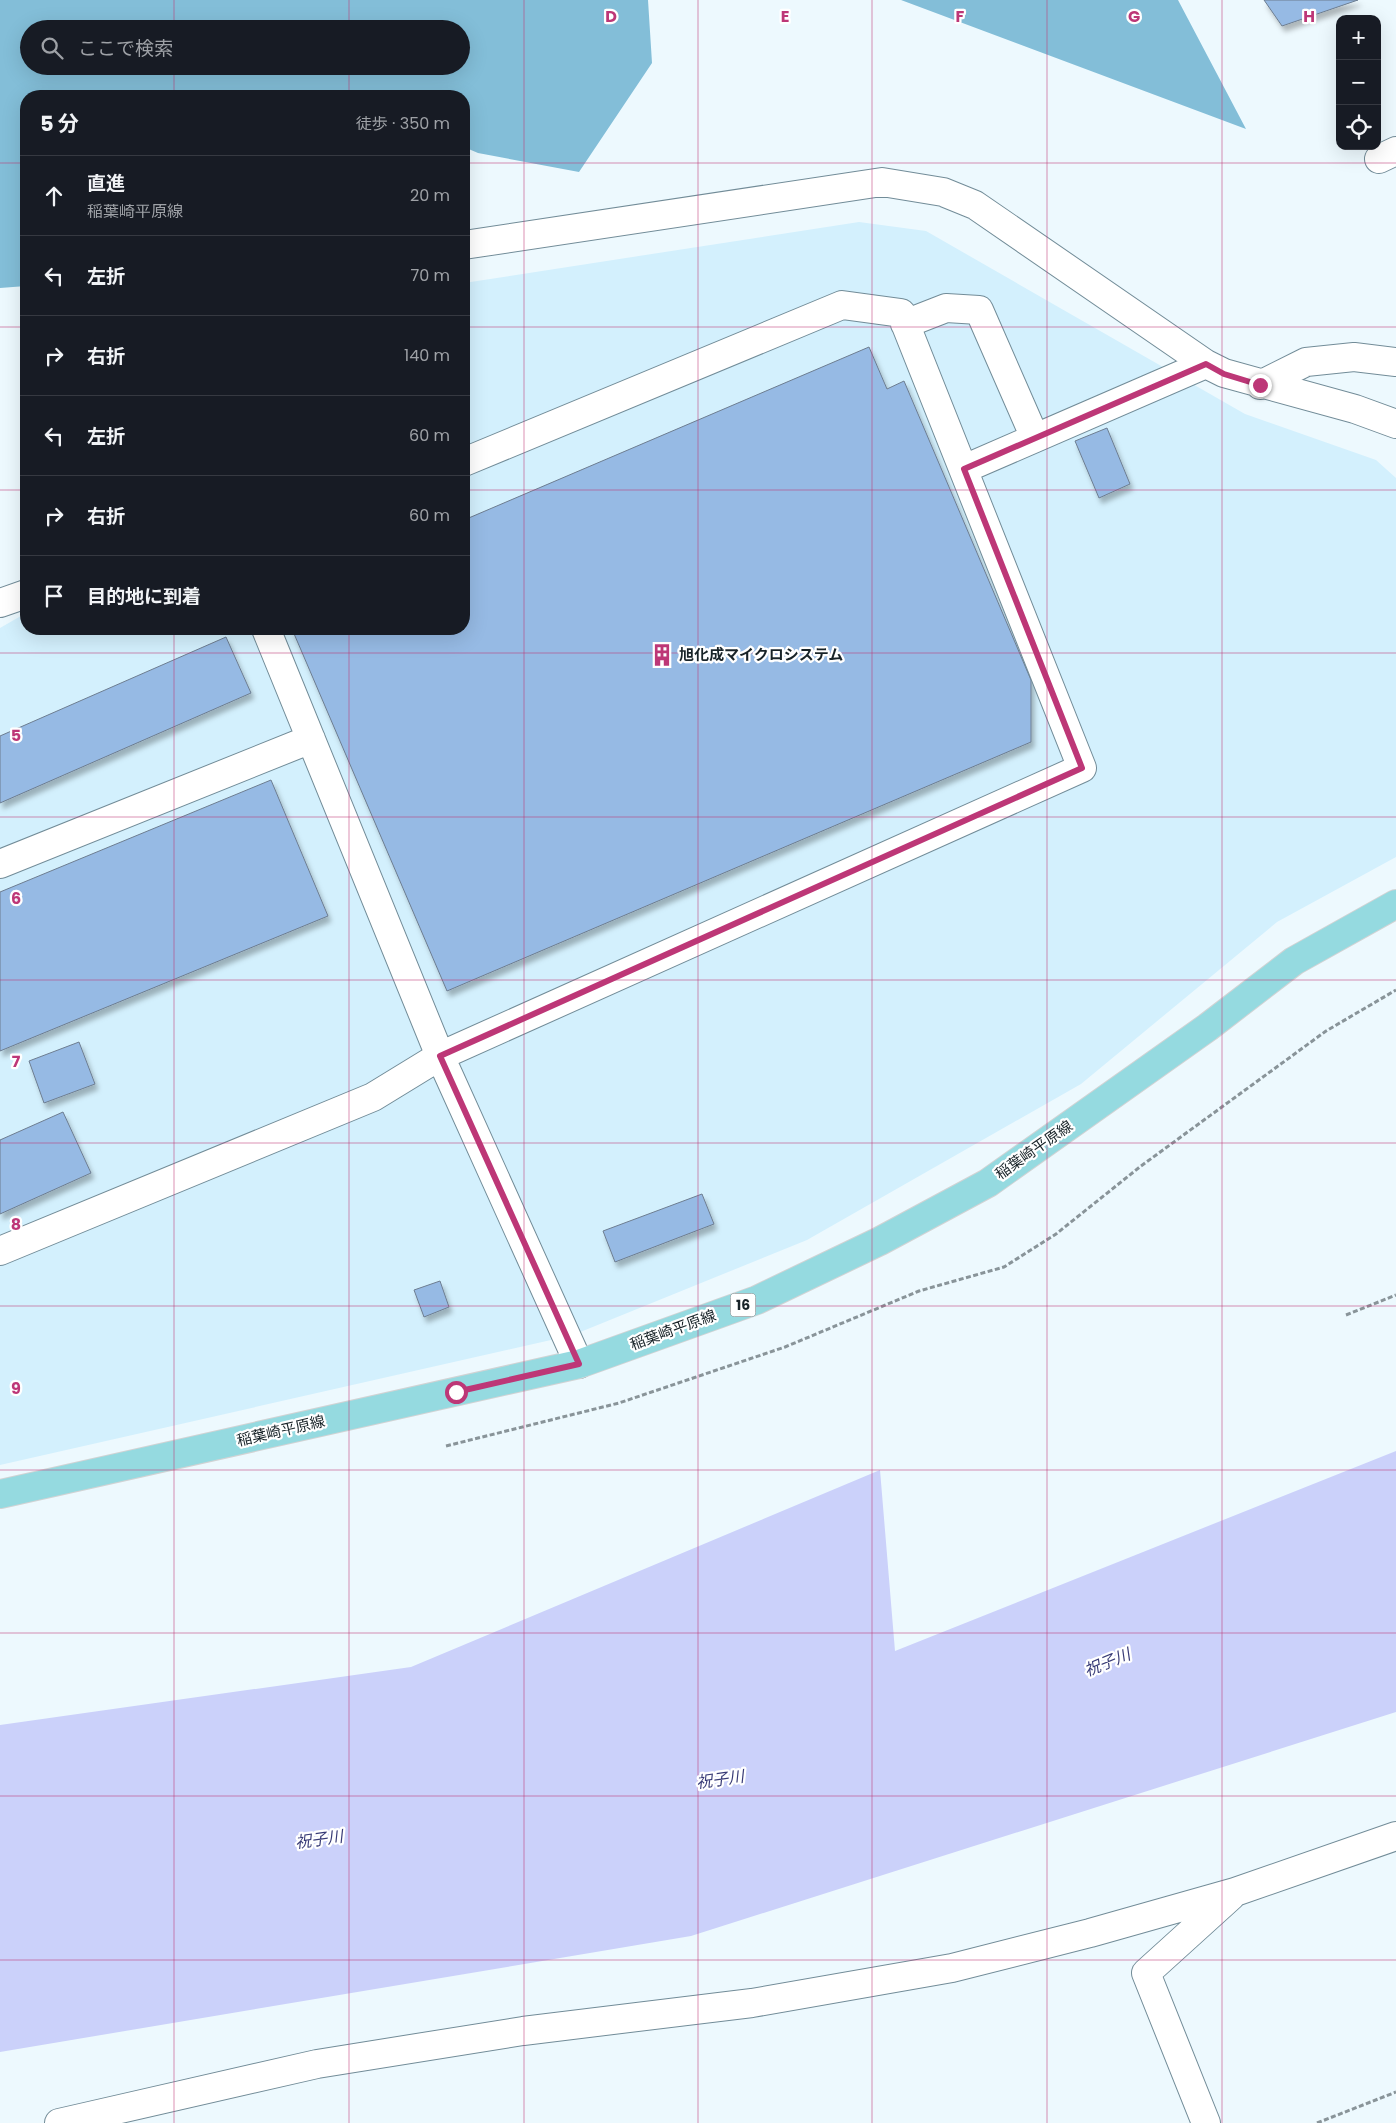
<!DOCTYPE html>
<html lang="ja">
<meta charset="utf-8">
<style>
body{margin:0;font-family:Poppins,"Noto Sans JP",sans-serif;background:#20242c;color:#f1f3f6}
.controls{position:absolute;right:15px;top:15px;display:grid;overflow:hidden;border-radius:10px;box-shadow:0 5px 20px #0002}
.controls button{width:45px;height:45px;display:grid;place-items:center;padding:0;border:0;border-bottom:1px solid #363941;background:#171b24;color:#f1f3f6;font:25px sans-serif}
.stop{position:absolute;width:15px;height:15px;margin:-11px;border:4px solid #bd3777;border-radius:50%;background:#fff}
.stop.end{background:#bd3777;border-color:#fff;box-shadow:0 1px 5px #0008}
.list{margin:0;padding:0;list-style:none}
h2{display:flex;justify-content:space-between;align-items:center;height:65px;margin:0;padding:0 20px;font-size:21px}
h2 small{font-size:16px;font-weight:400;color:#9ea1a6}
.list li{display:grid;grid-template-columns:32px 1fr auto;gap:15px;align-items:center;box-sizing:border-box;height:80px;padding:0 20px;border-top:1px solid #363941}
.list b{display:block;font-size:19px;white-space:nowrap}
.list p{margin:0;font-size:16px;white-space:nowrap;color:#9ea1a6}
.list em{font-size:16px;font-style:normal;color:#9ea1a6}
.icon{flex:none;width:28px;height:28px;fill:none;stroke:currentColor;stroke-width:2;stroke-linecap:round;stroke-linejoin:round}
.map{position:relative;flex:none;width:1396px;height:2123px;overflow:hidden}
.search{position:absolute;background:#171b24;box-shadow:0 5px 20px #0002;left:20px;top:20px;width:450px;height:55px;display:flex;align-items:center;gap:12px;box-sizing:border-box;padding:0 18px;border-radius:28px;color:#9ea1a6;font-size:19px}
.panel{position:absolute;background:#171b24;box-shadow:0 5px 20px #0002;left:20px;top:90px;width:450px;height:545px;border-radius:20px}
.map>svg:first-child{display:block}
.built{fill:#d3f0fd}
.forest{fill:#83bed8;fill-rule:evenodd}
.water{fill:#cbd1fa}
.building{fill:#96bae4;stroke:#6d7d90;filter:url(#shadow)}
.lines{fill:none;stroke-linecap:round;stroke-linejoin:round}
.minor-casing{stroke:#728c98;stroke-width:30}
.major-casing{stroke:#d1d3d4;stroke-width:30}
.path{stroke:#899499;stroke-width:3;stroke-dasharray:5 2.5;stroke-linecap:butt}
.minor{stroke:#fff;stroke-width:28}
.major{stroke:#95dae0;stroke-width:28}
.route{stroke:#bd3777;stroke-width:6}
.grid{fill:none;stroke:#bd3777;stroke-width:1;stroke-opacity:0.55}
.labels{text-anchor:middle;stroke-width:4.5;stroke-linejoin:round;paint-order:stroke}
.shield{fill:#fff;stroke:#5d6568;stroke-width:1}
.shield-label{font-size:14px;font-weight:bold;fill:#182328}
.poi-label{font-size:15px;font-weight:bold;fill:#182328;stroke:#fff;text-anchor:start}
.street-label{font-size:15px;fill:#182328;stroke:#fff}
.water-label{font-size:16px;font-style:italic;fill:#373a76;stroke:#fff}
.grid-label{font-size:16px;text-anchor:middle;font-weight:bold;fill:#bd3777;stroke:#fff;stroke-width:4.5;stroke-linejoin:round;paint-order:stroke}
</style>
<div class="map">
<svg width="1396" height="2123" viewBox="0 0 1396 2123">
<defs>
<filter id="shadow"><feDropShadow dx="3" dy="5.5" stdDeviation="2.5" flood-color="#0004"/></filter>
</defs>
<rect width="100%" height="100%" fill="#edf9fe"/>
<!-- built -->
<path class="built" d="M859,222L926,231L1245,414L1376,460L1396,478V857L1277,922L1081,1084L807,1240L573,1335L0,1465V628L26,613V629H464V283Z"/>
<!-- forest -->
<path class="forest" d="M0,0H648L652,63L579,172L478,153L464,147V96H26V286L0,288ZM29,29H461V66H29Z
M901,0H1178L1246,129Z"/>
<!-- water -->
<path class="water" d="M1396,1451V1712L691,1936L0,2052V1725L411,1667L880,1470L895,1651Z"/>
<!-- building -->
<path class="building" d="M1264,0H1358L1282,26Z
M869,347L887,389L904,381L1031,680V742L447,991L292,629H464V520Z
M1107,428L1130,484L1099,498L1075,441Z
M226,637L251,693L0,803V736Z
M271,780L328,916L0,1051V892Z
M79,1042L95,1084L44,1103L29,1061Z
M63,1112L91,1173L0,1214V1140Z
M702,1194L714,1224L615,1262L603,1231Z
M440,1281L449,1307L424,1317L414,1290Z"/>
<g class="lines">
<defs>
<path id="minor" d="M1379,159L1396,151
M464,245L882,182L943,192L975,205L1206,364L1224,373L1355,409L1396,424
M905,324L946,308L979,310L1035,438
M1260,385L1306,362L1354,357L1396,362
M964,469L1206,364
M0,603L26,594
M266,629L440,1056L579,1364
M0,864L311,739
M0,1251L373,1097L440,1056L1082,768L901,313L842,305L464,462
M59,2123L317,2064L523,2031L752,2003L952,1968L1090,1933L1235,1892L1396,1836
M1206,2123L1146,1973L1231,1896"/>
<path id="major" d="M0,1494L579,1364L757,1300L880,1241L988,1183L1208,1027L1294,961L1396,904"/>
</defs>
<!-- minor casing -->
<use href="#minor" class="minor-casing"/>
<!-- major casing -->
<use href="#major" class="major-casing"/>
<!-- path -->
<path class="path" d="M1346,1315L1396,1295
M446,1446L619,1403L785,1347L919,1291L1004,1267L1056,1234L1141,1166L1326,1031L1396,990
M1317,2123L1396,2092"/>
<!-- minor -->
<use href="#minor" class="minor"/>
<!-- major -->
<use href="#major" class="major"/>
</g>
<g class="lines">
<!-- route -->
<path class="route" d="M456,1392L579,1364L440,1056L1082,768L964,469L1206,364L1224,374L1260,385"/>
</g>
<!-- grid -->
<path class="grid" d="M174,0V29M349,0V29M524,0V2123M698,0V2123M872,0V2123M1047,0V2123M1222,0V2123M174,66V96M349,66V96M0,163H26M464,163H1396M0,327H26M464,327H1396M0,490H26M464,490H1396M174,629V2123M349,629V2123M0,653H1396M0,817H1396M0,980H1396M0,1143H1396M0,1306H1396M0,1470H1396M0,1633H1396M0,1796H1396M0,1960H1396"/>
<!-- icons -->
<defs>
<symbol id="building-bare" viewBox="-9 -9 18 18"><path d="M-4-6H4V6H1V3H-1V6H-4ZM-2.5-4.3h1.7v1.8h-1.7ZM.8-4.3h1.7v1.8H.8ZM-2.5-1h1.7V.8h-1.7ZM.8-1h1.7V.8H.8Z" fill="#bd3777" stroke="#fff" stroke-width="2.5" paint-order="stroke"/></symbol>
</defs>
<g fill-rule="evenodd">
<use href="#building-bare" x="646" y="639" width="32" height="32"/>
</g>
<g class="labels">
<!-- shield labels -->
<rect class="shield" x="730.5" y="1293.5" width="25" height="23" rx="4"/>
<g class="shield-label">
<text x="743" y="1310">16</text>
</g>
<!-- poi labels -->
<g class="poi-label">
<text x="679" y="660">旭化成マイクロシステム</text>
</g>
<!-- street labels -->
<g class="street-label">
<text transform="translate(1034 1150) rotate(-35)" y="5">稲葉崎平原線</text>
<text transform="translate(673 1330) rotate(-20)" y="5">稲葉崎平原線</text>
<text transform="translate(281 1431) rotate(-13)" y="5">稲葉崎平原線</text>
</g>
<!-- water labels -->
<g class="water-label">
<text transform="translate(1107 1662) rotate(-22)" y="6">祝子川</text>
<text transform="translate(720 1779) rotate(-8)" y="6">祝子川</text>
<text transform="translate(319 1839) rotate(-8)" y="6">祝子川</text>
</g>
</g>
<g class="grid-label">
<text x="611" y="22">D</text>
<text x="785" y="22">E</text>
<text x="960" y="22">F</text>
<text x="1134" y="22">G</text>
<text x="1309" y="22">H</text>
<text x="16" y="741">5</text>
<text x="16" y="904">6</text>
<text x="16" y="1067">7</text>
<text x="16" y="1230">8</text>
<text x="16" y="1394">9</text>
</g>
</svg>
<div class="controls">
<button>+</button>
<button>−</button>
<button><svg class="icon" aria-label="locate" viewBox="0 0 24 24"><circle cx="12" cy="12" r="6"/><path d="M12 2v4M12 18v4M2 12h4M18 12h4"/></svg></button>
</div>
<div class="stop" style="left:456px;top:1392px"></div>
<div class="stop end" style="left:1260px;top:385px"></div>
<div class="search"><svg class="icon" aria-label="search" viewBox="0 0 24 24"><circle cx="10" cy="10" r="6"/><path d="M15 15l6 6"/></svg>ここで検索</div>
<section class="panel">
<h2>5 分<small>徒歩 · 350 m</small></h2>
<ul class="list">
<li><svg class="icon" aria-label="ahead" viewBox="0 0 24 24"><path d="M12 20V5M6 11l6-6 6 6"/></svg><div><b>直進</b><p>稲葉崎平原線</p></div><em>20 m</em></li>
<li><svg class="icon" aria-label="left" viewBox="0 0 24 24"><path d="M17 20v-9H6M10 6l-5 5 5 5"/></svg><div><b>左折</b></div><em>70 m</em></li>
<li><svg class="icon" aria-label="right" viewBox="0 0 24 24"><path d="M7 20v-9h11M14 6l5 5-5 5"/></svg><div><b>右折</b></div><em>140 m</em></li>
<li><svg class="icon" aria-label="left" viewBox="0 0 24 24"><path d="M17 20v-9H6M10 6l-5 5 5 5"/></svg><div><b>左折</b></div><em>60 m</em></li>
<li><svg class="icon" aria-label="right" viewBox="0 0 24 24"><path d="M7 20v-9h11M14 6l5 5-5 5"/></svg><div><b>右折</b></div><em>60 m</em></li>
<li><svg class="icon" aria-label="arrive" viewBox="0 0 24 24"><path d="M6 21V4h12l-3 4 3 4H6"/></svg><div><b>目的地に到着</b></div></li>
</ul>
</section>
</div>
